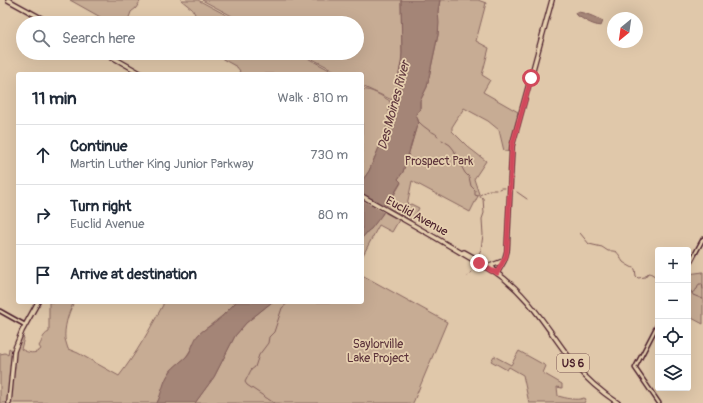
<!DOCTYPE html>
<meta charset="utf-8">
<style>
body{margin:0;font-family:Pangolin,sans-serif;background:#f6f6f7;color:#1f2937}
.controls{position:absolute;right:12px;bottom:12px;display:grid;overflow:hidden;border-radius:4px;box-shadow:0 4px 16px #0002}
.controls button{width:36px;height:36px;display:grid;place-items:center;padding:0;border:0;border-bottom:1px solid #e0e1e3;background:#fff;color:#1f2937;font:20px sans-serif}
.compass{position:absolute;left:607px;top:12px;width:36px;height:36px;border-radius:50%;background:#fff;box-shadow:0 4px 16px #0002;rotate:209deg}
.stop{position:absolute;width:12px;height:12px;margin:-9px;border:3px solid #d1495b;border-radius:50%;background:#fff}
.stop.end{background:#d1495b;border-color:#fff;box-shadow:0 1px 4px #0008}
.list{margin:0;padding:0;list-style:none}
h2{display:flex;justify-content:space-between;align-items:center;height:52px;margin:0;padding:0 16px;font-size:17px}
h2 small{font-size:13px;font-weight:400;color:#747a83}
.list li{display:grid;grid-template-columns:26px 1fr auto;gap:12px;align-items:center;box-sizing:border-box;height:60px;padding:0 16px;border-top:1px solid #e0e1e3}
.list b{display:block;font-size:15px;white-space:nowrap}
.list p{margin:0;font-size:13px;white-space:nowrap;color:#747a83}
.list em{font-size:13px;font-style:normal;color:#747a83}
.icon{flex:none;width:22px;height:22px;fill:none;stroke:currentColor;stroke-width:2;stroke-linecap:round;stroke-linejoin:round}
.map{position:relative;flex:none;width:703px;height:403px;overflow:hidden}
.search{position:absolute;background:#fff;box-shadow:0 4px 16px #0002;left:16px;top:16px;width:348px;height:44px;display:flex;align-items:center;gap:10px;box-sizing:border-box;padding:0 14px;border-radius:22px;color:#747a83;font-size:15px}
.panel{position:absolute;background:#fff;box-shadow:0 4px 16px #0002;left:16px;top:72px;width:348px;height:232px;border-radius:4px}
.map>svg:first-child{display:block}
.green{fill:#c7ac94;stroke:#886660}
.water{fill:#a48577;stroke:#805c59}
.pier{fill:#e0c8aa}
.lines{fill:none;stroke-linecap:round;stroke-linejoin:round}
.stream{stroke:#805c59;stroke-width:1}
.minor-casing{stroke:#4a1f2b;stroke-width:5.5}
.major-casing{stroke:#4a1f2b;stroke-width:6}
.minor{stroke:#e6cfaf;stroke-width:2.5}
.major{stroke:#e6cfaf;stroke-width:3.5}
.route{stroke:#d1495b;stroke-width:5}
.labels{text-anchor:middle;stroke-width:3.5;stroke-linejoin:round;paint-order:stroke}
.shield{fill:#e6cfaf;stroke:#795453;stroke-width:1}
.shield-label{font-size:11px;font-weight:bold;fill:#4a1f2b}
.park-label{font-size:12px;fill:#5d343b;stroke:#e6cfaf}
.street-label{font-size:12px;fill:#4a1f2b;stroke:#e6cfaf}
.water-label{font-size:13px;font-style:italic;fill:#60383e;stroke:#e6cfaf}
</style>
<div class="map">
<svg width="703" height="403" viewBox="0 0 703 403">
<rect width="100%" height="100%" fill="#e0c8aa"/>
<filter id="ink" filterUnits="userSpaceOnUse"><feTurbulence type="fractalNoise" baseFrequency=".025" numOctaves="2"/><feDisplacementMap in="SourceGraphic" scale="8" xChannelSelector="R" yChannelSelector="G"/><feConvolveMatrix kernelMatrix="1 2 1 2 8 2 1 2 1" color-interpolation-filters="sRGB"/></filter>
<g filter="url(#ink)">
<!-- green -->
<path class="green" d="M70,0H141L136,8L131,12L127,23H111Z
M181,0H198L241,23H189L193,18L195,14L192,9Z
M202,0H401L402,58L399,74L398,84L392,100L362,86V74H341L301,53H357V23H245Z
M440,0H478L486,3L476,41L489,48L482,75L490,80L483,92L518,112L517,116L520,117L512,152L504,151L499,130L488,121L464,108L452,127V131L468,147L486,161L474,179L479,194L470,212L412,181L407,205H409L411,204L419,208L413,220H411L387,207L401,183L398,179L403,172L410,149L417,125L419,123L416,114L420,109V101L427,87L429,77L438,35V11Z
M212,53H298L337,74H238L240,71L237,67Z
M362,88H363V90C370,88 383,97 390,101L389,102L391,103L389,111L390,115L384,136L369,171L362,181Z
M384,212L399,220L392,232L379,225L362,257V238L368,231L373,226Z
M703,272V324L688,316V274Z
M362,275L447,322L413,403H195L214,377L235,336L246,323L272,302H362Z
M49,302H71L73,304C68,314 64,328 65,339C66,342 67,346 68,349L78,353L119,376C136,354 150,329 163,305V302H236L222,316L199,334L193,346L186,357L171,370L168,375L165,381L162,393L157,403H10C12,386 12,349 22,336L24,338L21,349C28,353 35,355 41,349L39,346C43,340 42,335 49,332Z
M9,348L13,351L7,403H0V354L5,353L8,355Z
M519,351L546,366L543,373L562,384V388L557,387L558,396C566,398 576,401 584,398L586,399L584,403H529L523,375L509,367L507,370L491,361L494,356L511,365Z"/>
<!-- water -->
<path class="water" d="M401,0H440L438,11L439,23L438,35L429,77L427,87L420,101V109L416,114L419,123L417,125L410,149L403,172L398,179L401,182L381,216L371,229L368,231L362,238V181L369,171L384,136L390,115L389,111L391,103L398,84L399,74L401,63L402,53Z
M576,12C585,12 594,17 603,21L601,26C591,25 583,19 575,14Z
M236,302H272L246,323L235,336L214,377L195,403H157C162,393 163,381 170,372C175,365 181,362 186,357C192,351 193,341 198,335C203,330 210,326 216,322C223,316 229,309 236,302Z"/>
<!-- pier -->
<path class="pier" d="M362,193L388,208L385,213L362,200Z"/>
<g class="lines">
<!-- stream -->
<path class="stream" d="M418,121C421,124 423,126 426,128C430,132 435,132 438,136
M442,140L450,145L454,150L458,160L459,162L465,173L469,177L471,186L475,190V195L478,196L489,190H496
M499,189L501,188H505
M517,192L527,199
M580,233L589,244L602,247L608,251C620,250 618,255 623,262C627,265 631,267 635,269L636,276L638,278L645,277L647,274L650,273L658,278
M479,254L481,249L483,235L482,219L484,213L483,198L480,197
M468,276L471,272
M688,291H691L693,295L703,299
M692,293L697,289L699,284H702L703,289
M274,403L247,385L245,382L251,370L255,367L259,355L268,343L269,337L274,332L282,308L289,302"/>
<defs>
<path id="minor" d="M688,267L703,239
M0,311L25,325
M658,324L635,368L659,403"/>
<path id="major" d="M8,0L50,23
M105,53L142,74
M362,196L436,238L492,271H494C531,296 548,331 575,365C587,380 603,393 618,403
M462,253L464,252L493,268L494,271
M490,266L503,261
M497,273L504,261L507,251L512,146L552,0
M9,403L14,351L22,331L38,302"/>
</defs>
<!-- minor casing -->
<use href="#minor" class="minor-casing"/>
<!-- major casing -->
<use href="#major" class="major-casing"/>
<!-- minor -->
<use href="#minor" class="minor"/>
<!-- major -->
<use href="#major" class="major"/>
</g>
</g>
<g class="lines" filter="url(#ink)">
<!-- route -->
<path class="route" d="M479,263L492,271H494L497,273L506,256L507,247L512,146L531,78"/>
</g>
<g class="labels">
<!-- shield labels -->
<rect class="shield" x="557" y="354" width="32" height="18" rx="3"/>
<g class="shield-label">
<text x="573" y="367">US 6</text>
</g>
<!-- park labels -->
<g class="park-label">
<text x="439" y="165">Prospect Park</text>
<text x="378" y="348">Saylorville<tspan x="378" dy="14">Lake Project</tspan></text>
</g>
<!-- street labels -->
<g class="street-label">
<text transform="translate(417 216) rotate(29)" y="4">Euclid Avenue</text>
</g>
<!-- water labels -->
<g class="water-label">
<text transform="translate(393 105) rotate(-75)" y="5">Des Moines River</text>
</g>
</g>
</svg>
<div class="controls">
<button>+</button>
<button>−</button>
<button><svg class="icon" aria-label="locate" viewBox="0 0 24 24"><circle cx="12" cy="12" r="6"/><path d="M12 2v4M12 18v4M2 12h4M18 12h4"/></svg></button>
<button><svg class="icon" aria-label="layers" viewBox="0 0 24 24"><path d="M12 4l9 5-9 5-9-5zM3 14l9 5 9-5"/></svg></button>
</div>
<svg class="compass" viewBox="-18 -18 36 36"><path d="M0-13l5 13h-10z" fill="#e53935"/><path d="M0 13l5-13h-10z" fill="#747a83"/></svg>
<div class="stop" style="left:531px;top:78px"></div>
<div class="stop end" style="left:479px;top:263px"></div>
<div class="search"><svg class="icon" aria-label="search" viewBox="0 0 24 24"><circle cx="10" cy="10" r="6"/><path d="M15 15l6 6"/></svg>Search here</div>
<section class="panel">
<h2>11 min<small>Walk · 810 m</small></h2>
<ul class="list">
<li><svg class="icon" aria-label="ahead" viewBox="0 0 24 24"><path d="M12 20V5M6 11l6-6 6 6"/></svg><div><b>Continue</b><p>Martin Luther King Junior Parkway</p></div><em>730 m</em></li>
<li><svg class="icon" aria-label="right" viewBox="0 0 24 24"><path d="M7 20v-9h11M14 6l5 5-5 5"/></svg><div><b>Turn right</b><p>Euclid Avenue</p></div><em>80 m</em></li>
<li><svg class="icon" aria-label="arrive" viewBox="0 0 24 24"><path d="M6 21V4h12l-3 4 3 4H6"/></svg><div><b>Arrive at destination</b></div></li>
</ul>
</section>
</div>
